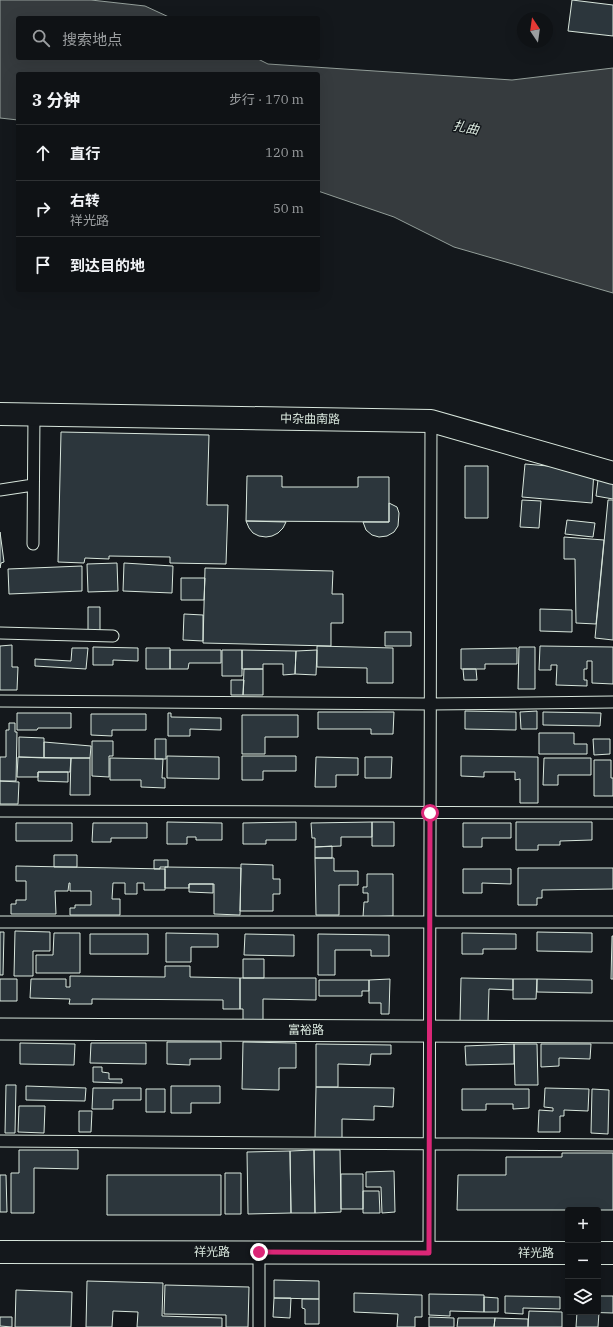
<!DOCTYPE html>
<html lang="zh">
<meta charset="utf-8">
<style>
body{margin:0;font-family:"IBM Plex Serif","Noto Sans SC",serif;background:#1d2022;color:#f1f3f6}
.controls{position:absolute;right:12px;bottom:12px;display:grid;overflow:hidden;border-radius:4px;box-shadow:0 4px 16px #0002}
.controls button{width:36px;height:36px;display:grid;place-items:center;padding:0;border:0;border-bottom:1px solid #2f3234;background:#0f1215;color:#f1f3f6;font:20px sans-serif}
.compass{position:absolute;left:517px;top:12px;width:36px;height:36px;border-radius:50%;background:#0f1215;box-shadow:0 4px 16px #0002;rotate:347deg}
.stop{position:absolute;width:12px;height:12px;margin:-9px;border:3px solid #db2777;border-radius:50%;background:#fff}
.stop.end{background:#db2777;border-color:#fff;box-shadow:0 1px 4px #0008}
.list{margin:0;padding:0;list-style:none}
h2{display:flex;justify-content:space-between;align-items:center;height:52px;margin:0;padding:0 16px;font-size:17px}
h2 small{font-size:13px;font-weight:400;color:#9b9ea0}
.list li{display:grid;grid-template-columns:26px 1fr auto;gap:12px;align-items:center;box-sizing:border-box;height:56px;padding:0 16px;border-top:1px solid #2f3234}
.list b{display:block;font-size:15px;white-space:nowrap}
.list p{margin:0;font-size:13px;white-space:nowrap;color:#9b9ea0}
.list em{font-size:13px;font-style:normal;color:#9b9ea0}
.icon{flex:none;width:22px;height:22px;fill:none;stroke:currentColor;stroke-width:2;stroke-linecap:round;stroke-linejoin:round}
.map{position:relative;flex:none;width:613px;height:1327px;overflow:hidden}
.search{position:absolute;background:#0f1215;box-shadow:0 4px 16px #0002;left:16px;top:16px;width:304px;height:44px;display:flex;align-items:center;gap:10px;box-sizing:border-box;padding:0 14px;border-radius:4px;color:#9b9ea0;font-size:15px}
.panel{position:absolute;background:#0f1215;box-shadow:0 4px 16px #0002;left:16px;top:72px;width:304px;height:220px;border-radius:4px}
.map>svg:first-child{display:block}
.water{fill:#363b3e;stroke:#939e99}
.building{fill:#2c363c;stroke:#d8e6dc}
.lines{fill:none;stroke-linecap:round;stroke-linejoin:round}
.service-casing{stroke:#d8e6dc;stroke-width:13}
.minor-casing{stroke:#d8e6dc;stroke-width:23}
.tertiary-casing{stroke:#d8e6dc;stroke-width:24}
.secondary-casing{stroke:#d8e6dc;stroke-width:24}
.service{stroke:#14181c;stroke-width:11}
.minor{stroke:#14181c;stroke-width:21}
.tertiary{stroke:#14181c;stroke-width:22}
.secondary{stroke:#14181c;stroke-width:22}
.route{stroke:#db2777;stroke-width:5}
.labels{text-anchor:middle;stroke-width:3;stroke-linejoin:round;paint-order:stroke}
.street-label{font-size:12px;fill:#d8e6dc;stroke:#14181c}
.water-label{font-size:13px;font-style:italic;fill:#d8e6dc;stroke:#14181c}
</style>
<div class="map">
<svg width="613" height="1327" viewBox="0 0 613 1327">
<rect width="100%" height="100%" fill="#14181c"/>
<!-- water -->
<path class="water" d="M0,0H91L145,6L171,18H18V58H256L268,64L512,80L613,68V293L454,247L394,217L318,191V74H18V120L0,118Z"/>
<!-- building -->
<path class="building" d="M572,0L613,5V36L568,31Z
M61,432L209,435L207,505H228L226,564L170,563V557L109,556V559L85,558L84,563L58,562Z
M525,464L594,470L592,503L522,497Z
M465,466H488V518H465Z
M247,476H282V487H358V477H389V522L246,521Z
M598,480L613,482V499L596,496Z
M522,500L541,501L539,528L520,527Z
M608,500H613V640L595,638Z
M389,503L397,507L399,513L398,526L394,532L387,536L379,537L372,535L366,530L363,522H389Z
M567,520L595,523L593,537L565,534Z
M246,521L286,522L283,528L278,533L272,536L266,537L259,536L253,533L249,528Z
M0,532L4,562L1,563L0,568Z
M564,537L604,540L596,624L576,623L575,559H564Z
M117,563L118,591L88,592L87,564Z
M124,563L173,566L172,593L123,591Z
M82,566V591L9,594L8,569Z
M205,568L333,571L332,594H343V623H331V646L203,643Z
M181,578H205L204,600H181Z
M88,607H100V631H88Z
M540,609L572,610V632L540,631Z
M184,614L203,615V641L183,640Z
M385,632H411V646H385Z
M12,645V667H18L17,690H0V646Z
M317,646L393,648V683H367V668L317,667Z
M540,646L613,647V684L592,683V661H587V669H584V680H587V686L556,685L557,665H551V670H539Z
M93,647L138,648V661L113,660V665H93Z
M519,647H535V689H518Z
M72,648H88L86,669L35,666V659L71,661Z
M146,648H170V669H146Z
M517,648V664H485V669H461V649Z
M170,650H221V663H189L188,669H170Z
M222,650H242V676H222Z
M242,650L296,651L295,674L283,675V664H263V669H242Z
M317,650L316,675L295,674L296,651Z
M244,669H263V695H243Z
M463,669H476L477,680H464Z
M231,680H244L243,695H231Z
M465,711L516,712V730L465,729Z
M537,711V729H521L520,712Z
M318,712H394L393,734H371V729H318Z
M543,712L601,713L600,726L543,725Z
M17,713H71V728H38L37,730H17Z
M168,713H171V717L221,718V730L190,729V736H168Z
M91,714H146V730H112V736L91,735Z
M242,715H298V737H265V754H242Z
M9,723H15V732H17L16,781H0V757H6V730H9Z
M539,733H574V744H587V754H539Z
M19,737L44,738V758L19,757Z
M155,739H166V759H155Z
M593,739H610V754L594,755Z
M92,741H113V756H109V777L92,776Z
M44,742L91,746L90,758H44Z
M167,756L219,757V779L167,778Z
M242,756H296V771H263V780H242Z
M461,756L538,757V803H520V779L515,780V772H484V777L461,776Z
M18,757L71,758L70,772H38V777H17Z
M316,757L358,758V775H336V787H315Z
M365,757H392L391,778H365Z
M71,758H90V795H70Z
M110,758L163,759L162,778H165V788L141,787V780H110Z
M544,758H591V775H558V785H543Z
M594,760H611V778H613V796H594Z
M38,772H68V782L38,781Z
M0,781L19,782L18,804H0Z
M167,822L222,823V840H196V837H187V844H167Z
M296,822V840H266V844H243V823Z
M372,822V837H341V846L315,847V838H312L311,823Z
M372,822H394V846H372Z
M516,822H592V840L560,841V845H538V850H516Z
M16,823H72V841H16Z
M93,823H147V838H111V842H92Z
M463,823H511V838H482V847H463Z
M332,846V858H315V847Z
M54,855H77V867H54Z
M315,858H334V871H358V885H339V915H316Z
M154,860H168V867H160V869H154Z
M241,864L273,865V879H280V894H273V911H240Z
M16,866L165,869V890H144V883H137V894H125V883H113L112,899H120V915H70V908H75V905H91V891H70V883H69L68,891H55L56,914H11V904H16V900H26V881H16Z
M165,867L241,868L240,915L214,914V884H189V888H165Z
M518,868H613V889L542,890V898H537V905H518Z
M463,869H511V884L482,883V893H463Z
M367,874H393V916L363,917L364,902H368V893H363V887H367Z
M189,884H213V893L189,892Z
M15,931L50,932V951H33V976H14Z
M0,932H4L3,975H0Z
M537,932L592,933V952L537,951Z
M54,933H80V973H36V955H53Z
M166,933L218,934V947H191V962H166Z
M462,933L516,934V949H483V954H462Z
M90,934H148V954H90Z
M245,934L294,935V956L244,955Z
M318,934L389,935V956H371V950H335V975H318Z
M612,936H613V979H611Z
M243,959H264V978H243Z
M165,966H190V977L240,978V1009H223V1000L92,999V1004H69L70,999L30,998L31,979H66V987H70V976L165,977Z
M240,978H316V1000L263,999V1023H243V1009H240Z
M461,978L513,979V990L489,989L488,1023L460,1022Z
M0,979H17V1001H0Z
M390,979L389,1014H381V1003H369V980Z
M513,979H537L536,999H513Z
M537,979L592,980V993L537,992Z
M319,980H369V991H362V996H319Z
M167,1042H221V1059H190V1065L167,1064Z
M243,1042L296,1043V1068H279V1090L242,1089Z
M20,1043L75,1044L74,1065L20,1064Z
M91,1043H146V1064L90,1063Z
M316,1044L391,1045V1054H371L370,1065L338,1064V1087H316Z
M514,1044V1064L466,1065L465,1046Z
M514,1044H537L538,1085H515Z
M541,1044H591L590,1059L559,1058V1066L541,1067Z
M93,1067H102V1072L109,1073V1079H122V1083L93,1082Z
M6,1085H16L15,1133H5Z
M26,1086L86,1088L85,1101L26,1100Z
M171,1086H220V1103H191V1113H171Z
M316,1087L394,1088L393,1107L374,1106V1120L342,1119V1138H315Z
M93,1088H141V1100H113V1109H92Z
M545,1088L589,1089L588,1111L564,1110V1116H560V1132H538L539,1110L553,1111V1108L544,1107Z
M146,1089H165V1112H146Z
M462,1089H529V1108L513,1109V1104H486V1110H462Z
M592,1089L609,1090L608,1134L591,1133Z
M19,1106H45L44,1133L18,1132Z
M79,1111H92L91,1132H79Z
M19,1150H78V1169L34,1168V1213H11V1173H19Z
M314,1150H340L341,1212L315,1213Z
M314,1150L315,1213H291L290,1151Z
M290,1151L291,1213L248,1214L247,1152Z
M562,1153H613V1210H457L458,1175H506V1157H562Z
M394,1171L395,1212L382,1213L381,1187H366V1172Z
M225,1173H241V1214H225Z
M341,1174H363V1209H341Z
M0,1175H6L7,1212H0Z
M107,1175H221V1215H107Z
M363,1191H379L380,1213H363Z
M274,1280L319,1281V1299L274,1298Z
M87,1281L163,1283L162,1316L222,1318V1327H137L138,1312L113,1311L112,1327H86Z
M165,1285L249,1287L248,1327H226V1315L164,1314Z
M16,1290L72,1292L71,1327H15Z
M354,1293L422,1295V1317H415V1327H397L398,1314L354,1312Z
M429,1294L484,1295V1312L450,1311V1316L429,1315Z
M505,1296L560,1297V1309L523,1308V1314L505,1313Z
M598,1296H613V1313L579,1312H598Z
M484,1297L498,1298V1312H484Z
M274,1298H291L290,1318L273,1317Z
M302,1299H319V1324H305V1309L302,1308Z
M529,1311L562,1312V1327H528Z
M577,1312H599L598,1327H576Z
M0,1317H12V1327L0,1326Z
M429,1317L454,1318V1327H429Z
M458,1318H495L494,1327H457Z
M495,1318L528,1319V1327H494Z"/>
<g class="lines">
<defs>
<path id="service" d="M0,490L33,485
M33,544L34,414
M0,633L113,636
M0,701L430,704L613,702
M0,811L613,813
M0,922H613
M0,1141L613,1145
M259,1252V1327
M429,1253L431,421"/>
<path id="minor" d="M0,1029L613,1032"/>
<path id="tertiary" d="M0,414L431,421L613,473"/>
<path id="secondary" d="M0,1252L568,1253
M598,1253H613"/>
</defs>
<!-- service casing -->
<use href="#service" class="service-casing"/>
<!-- minor casing -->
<use href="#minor" class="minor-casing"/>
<!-- tertiary casing -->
<use href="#tertiary" class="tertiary-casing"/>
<!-- secondary casing -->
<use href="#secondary" class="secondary-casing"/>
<!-- service -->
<use href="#service" class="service"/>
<!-- minor -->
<use href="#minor" class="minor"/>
<!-- tertiary -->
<use href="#tertiary" class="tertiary"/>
<!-- secondary -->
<use href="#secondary" class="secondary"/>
</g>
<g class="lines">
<!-- route -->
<path class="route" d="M259,1252L429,1253L430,813"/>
</g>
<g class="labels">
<!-- street labels -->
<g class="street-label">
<text transform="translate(310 419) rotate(1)" y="4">中杂曲南路</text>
<text x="306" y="1034">富裕路</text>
<text x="212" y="1256">祥光路</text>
<text x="536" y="1257">祥光路</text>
</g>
<!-- water labels -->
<g class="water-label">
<text transform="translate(466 127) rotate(11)" y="5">扎曲</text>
</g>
</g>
</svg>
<div class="controls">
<button>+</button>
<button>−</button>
<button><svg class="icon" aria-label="layers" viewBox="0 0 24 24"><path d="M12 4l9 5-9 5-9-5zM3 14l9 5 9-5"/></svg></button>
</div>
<svg class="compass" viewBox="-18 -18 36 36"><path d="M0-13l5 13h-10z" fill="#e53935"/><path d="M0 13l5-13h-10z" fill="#9b9ea0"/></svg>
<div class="stop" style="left:430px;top:813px"></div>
<div class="stop end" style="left:259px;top:1252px"></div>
<div class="search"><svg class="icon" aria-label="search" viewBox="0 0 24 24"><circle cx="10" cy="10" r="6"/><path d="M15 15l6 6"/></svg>搜索地点</div>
<section class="panel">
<h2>3 分钟<small>步行 · 170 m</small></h2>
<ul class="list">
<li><svg class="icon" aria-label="ahead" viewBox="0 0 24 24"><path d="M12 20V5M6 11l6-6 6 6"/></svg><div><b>直行</b></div><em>120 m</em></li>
<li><svg class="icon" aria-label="right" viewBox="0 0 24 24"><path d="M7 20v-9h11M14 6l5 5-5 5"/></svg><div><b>右转</b><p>祥光路</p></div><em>50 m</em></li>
<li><svg class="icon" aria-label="arrive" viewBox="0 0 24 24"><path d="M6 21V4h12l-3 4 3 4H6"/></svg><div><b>到达目的地</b></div></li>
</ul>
</section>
</div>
